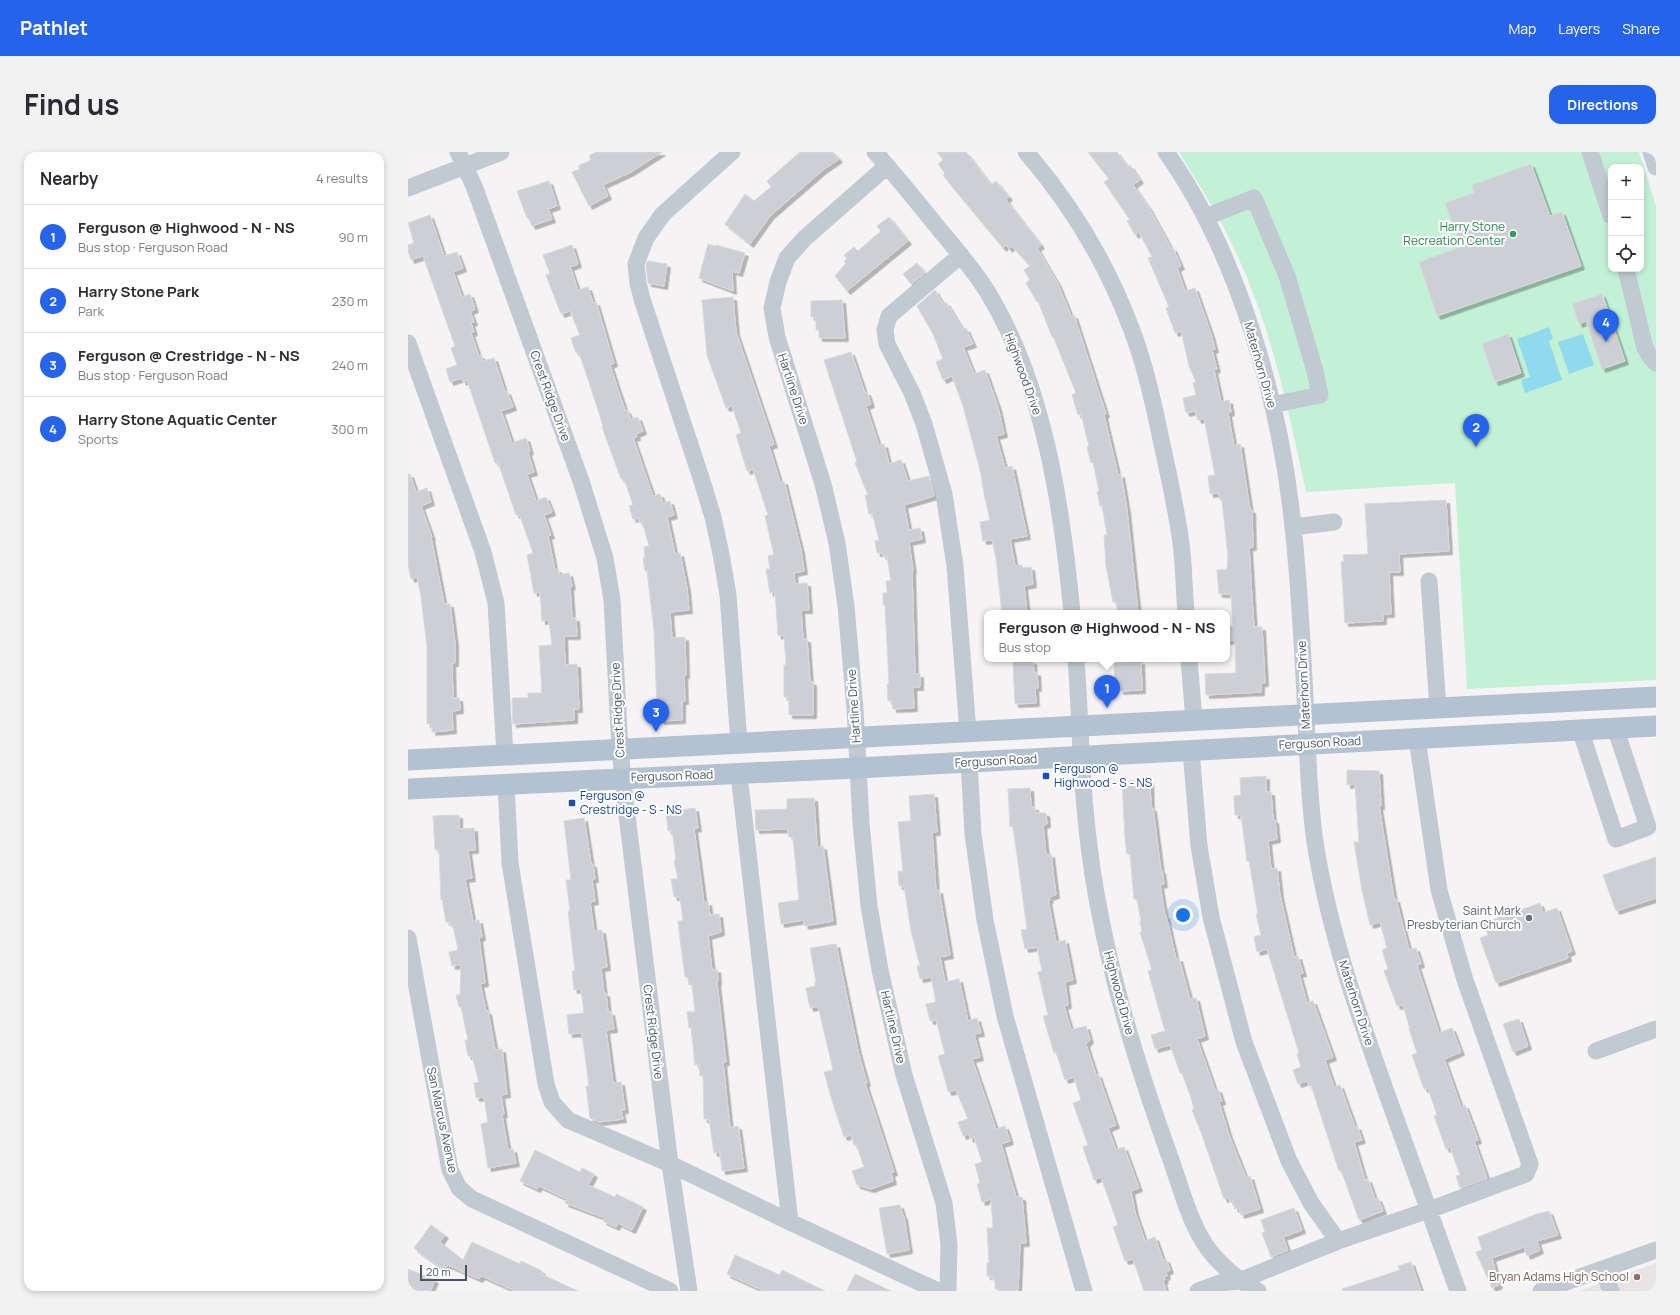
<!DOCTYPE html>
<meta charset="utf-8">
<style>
body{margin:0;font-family:Manrope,sans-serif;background:#f2f2f3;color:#2b2b33}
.controls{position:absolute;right:12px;top:12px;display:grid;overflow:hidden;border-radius:8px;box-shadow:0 2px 6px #0003}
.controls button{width:36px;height:36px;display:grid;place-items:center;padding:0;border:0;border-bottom:1px solid #e1e1e2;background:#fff;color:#2b2b33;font:20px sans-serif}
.scale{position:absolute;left:12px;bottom:10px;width:47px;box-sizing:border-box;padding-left:4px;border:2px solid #4a5661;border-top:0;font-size:11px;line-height:14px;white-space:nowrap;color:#4a5661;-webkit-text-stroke:3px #fff;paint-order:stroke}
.you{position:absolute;left:775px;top:763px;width:14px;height:14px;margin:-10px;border:3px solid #fff;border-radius:50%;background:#1a73e8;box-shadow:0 0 0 6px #1a73e833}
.badge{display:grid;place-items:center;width:26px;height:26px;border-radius:50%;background:#2563eb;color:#fff;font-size:13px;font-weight:700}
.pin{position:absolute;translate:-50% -33px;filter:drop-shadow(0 1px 2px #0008)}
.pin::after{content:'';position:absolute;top:21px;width:14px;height:12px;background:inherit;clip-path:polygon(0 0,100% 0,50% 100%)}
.popup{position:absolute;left:576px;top:458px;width:246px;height:52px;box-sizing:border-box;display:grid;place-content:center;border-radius:8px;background:#fff;filter:drop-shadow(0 1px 3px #0005);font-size:13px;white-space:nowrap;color:#7c7c81}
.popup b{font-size:15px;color:#2b2b33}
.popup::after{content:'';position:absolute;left:50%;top:100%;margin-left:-8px;border:8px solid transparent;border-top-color:#fff}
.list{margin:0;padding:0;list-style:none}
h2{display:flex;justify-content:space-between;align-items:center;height:52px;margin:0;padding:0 16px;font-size:17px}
h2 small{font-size:13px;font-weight:400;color:#7c7c81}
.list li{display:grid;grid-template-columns:26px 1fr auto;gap:12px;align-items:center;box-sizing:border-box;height:64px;padding:0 16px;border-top:1px solid #e1e1e2}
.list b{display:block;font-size:15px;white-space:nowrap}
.list p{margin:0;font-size:13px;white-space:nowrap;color:#7c7c81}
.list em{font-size:13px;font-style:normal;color:#7c7c81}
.icon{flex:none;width:22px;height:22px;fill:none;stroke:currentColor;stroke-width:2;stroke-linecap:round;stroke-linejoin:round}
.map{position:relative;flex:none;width:1248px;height:1139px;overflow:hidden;border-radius:12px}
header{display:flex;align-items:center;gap:24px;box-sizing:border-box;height:56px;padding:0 20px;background:#2563eb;color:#fff}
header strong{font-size:19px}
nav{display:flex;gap:22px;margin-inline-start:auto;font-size:14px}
.intro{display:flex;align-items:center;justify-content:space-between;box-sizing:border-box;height:96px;padding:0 24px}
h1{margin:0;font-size:28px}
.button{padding:10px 18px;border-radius:12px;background:#2563eb;color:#fff;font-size:14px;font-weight:700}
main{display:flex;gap:24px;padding:0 24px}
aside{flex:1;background:#fff;border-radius:12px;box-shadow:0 2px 6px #0003}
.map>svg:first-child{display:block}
.education{fill:#e6e4e5}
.green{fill:#c3f1d5;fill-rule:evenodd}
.water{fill:#90daee}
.building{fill:#cdcfd5;stroke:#d7d9de;filter:url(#shadow)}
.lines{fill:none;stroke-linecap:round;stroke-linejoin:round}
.minor{stroke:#c1cad2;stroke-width:17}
.major{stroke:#b3c2d1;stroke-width:21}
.leisure-dot{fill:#2e9e5b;stroke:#fff;stroke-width:1.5}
.transit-dot{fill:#1a4fb4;stroke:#fff;stroke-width:1.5}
.worship-dot{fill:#6b7280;stroke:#fff;stroke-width:1.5}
.education-dot{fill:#8d6e63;stroke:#fff;stroke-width:1.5}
.labels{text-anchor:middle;stroke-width:4;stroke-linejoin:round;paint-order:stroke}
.leisure-label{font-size:12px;fill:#27864d;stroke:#fff;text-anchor:end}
.street-label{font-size:12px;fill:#4a5661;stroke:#fff}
.transit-label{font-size:12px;fill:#164399;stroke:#fff;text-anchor:start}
.worship-label{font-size:12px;fill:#5b616d;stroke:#fff;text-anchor:end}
.education-label{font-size:12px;fill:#785e54;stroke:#fff;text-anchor:end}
</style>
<header>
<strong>Pathlet</strong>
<nav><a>Map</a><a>Layers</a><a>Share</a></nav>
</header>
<div class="intro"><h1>Find us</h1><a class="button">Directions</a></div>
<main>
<aside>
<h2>Nearby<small>4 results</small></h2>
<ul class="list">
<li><span class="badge">1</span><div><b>Ferguson @ Highwood - N - NS</b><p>Bus stop · Ferguson Road</p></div><em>90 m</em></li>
<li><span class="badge">2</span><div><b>Harry Stone Park</b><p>Park</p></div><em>230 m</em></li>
<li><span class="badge">3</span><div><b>Ferguson @ Crestridge - N - NS</b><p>Bus stop · Ferguson Road</p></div><em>240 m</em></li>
<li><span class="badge">4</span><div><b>Harry Stone Aquatic Center</b><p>Sports</p></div><em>300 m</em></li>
</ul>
</aside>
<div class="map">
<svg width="1248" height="1139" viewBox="0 0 1248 1139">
<defs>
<filter id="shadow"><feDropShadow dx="3.5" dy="3.5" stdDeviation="0" flood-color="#0004"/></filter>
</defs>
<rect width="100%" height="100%" fill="#f5f3f3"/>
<!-- education -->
<path class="education" d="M1248,1111V1139H1171Z"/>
<!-- green -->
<path class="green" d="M771,0H1231L1248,54V528L1059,537L1047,331L898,340C881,260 864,178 829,103C813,67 792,34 771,0ZM1203,15H1233V117H1203Z"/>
<!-- water -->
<path class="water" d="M1141,175L1145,187L1141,189L1154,228L1117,241L1113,228L1122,225L1109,187Z
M1175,182L1186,213L1161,222L1150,190Z"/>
<!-- building -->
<path class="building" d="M188,0H254L223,20L195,33L200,44L181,54L164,20L172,17L170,14L183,8L181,4Z
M392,0H425L431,7L415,18L362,64L342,92L317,72L337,42L346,49L363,35L359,29Z
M529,0H558L583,33L588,29L601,45L598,48L633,93L629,96L650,132L663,164L666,163L698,262L696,263L710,323L713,322L719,358L730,461H709V450H705L698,414L696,383H699L694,354H692L689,340L691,339L685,310L683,311L679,295L681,294L673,262L670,263L664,243L668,241L645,184L644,185L630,149L629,150L618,131L622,128L616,118L622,114L604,94L601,97L598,93L595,96L546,37L535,23L537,21L530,12L535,8Z
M680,0H709L719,15L722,13L732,28L725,33L741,56L763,96H765L773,114L769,116L777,139L787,136L803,182L807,197L804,198L809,217L806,218L813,250L821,248L823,260L820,261L826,294L832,292L842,358H844L845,395H841L844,446L846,475H854L857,531H853V540L798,543L797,522L828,521L827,488L819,489V475L825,474L823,442H811L809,418L819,417L820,405L814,348H812L811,341L802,342L800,324L807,323L796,266L790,268L787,259L778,261L775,246L788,243L785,231L788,230L781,214L773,179L767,181L758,156L761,155L740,106L744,105L731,80L727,83L719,69L722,68L696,30L701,27Z
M1123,12L1142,64L1154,60L1173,114L1029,164L1011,110L1053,95L1037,51L1066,41L1064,33Z
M141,29L149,54L140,57L144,67L124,74L120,65L119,66L109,39Z
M22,63L36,104L49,100L55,116L45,120L54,145L62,142L67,157L62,159L66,170L63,171L66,180L63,181L71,204L73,203L75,209L86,206L97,240L99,239L105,255L93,259L104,291L118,286L122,299L120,300L126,320L119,322L128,349L138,345L144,360L136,363L143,383L140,384L147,418L150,417L151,423L161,421L164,434L162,435L164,466H168L169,484H156L157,513L169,512L171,557H166V568L105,572L104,546H120V541H134L131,494L144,493L141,468L134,469L132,440L126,441L119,403L125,401L111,361L108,363L90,310L87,311L59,228L55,230L54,226L42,230L38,217L49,213L43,196L47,194L15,104L3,108L0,99V93L6,91L0,71Z
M481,65L500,89L439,139L427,124L438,111L436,109L439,107L436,103L446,95L450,99L473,79L469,74Z
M300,92L307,94L308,93L337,101L331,121L324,119L325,139L291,126Z
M164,93L170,112L162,115L170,138L180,135L185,151L188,150L206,211L202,213L217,258H219L223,267L230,265L235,279L228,282L229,285L225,286L245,344L252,342L255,351L262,349L266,363L259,365L267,402L272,401L279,436L281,458L262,460L264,486L277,485L278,523H276L277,549H274V568L253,569L252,556L249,557L246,479L239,419H237L235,406L237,405L236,395L241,394L234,369L231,370L230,366L225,367L221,354L225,353L216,326L213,327L194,275H195L193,267L171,200L168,201L163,186L172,183L162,159L153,162L138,123L142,122L135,103Z
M240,109L259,112L256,134L240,131L238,113Z
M509,111L517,121L503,132L495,122Z
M527,138L535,152L538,150L555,178L558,176L565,192L555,195L566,222L577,218L590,255L596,282L588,284L597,316L604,314L619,384L602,387L607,414L614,413V416L623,415L625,432L616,434L619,461H594L588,406L584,388L575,389L572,370L582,368L576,342L573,322L555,254L544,224L535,228L528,210L535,207L525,182L509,154Z
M1194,142L1217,209L1194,217L1178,169L1171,172L1164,152Z
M325,145L328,180L366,292L361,294L372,330L376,329L393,398L396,419L386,421L387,432L399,431L401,458H393L395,487H399L402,530H405V563H381V545H376V513H378L376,483L370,484L367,440L362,441L358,417H362L360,404L366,403L357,364L360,363L345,317L339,319L328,283L333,281L324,254L318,256L299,203L294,148Z
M434,148L437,186H411V178H408V165H403V149Z
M1100,182L1113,221L1087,230L1074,192Z
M443,200L457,241L459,240L463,252L458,254L471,294L476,292L481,312L493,308L500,329L521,324L526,344L496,353L501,378L512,376L514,387L501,390L505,418H504L507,522H512V535H505L506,556L485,557L484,548L480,549L479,532H481L477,453H475V441H479L478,429H483L479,404H475L474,401H469L467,389L471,388L464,361L461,362L457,343H460L447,311L449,310L416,208Z
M2,322L8,340L19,336L23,350L13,354L24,385H23L36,452H42L47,491V511H44L45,546H51L52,558L44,559L45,578L24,580V572H19V495L13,445L9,425L3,427L0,413V323Z
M1038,348L1041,399L991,402L992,420H981L983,462H975V469L937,471L933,410H936L935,403L960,402L957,352Z
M625,509L626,521L629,520L630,536H627L628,551L607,552L605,510Z
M733,509L734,538L712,539V531L707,532L706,511Z
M939,618L971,619L973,654H971L986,747H988L1001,798L1008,796L1013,812L1009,813L1031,881L1044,876L1053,900L1036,907L1053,955L1057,953L1070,988L1066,989L1079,1026L1052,1036L1048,1024L1052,1023L1042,995L1038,997L1026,964L1029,963L1020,936L1016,937L1004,903L1009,901L1001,877H1002L995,853L989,854L976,819L980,817L974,798L979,796L972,770L962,773L954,738L946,690H951L947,632L939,633Z
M858,624V640H863L865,668H867L869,687L860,689L863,717L869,716L872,743L886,805L890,804L895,821L891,822L899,851L905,849L925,905L917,908L926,935L932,933L947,975L949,974L954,988L946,990L957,1028L960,1027L967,1047L970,1046L975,1059L951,1068L933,1018L931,1019L903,933L901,934L899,929L890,932L885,918L893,915L889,902L891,901L859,797L849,800L846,785L853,783L848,762H850L841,709H839L833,663H827L826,644L833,643L832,626Z
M742,628L743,656H745L753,719L754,718L756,732L752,733L757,764L758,763L768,807L771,806L782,847L788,846L797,884L789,887L807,938L810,937L814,949L811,950L821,983L838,1026L842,1024L852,1057L833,1063L831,1056L827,1057L825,1049L822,1050L821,1046L816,1047L793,980L784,958L786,957L783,946L774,921H772L762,893L747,897L743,883L757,879L740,819L744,818L732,780H734L732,770L733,769L729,747H726L722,702H719L717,686L714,629Z
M622,636L623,655H627V661H638L639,672L635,673L638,703L643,702L648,743L641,745L642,748H640L648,790L657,788L665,828L657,830L660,853L656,854L663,878L678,874L682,888L678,892L688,923L690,922L708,973L700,976L708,998L716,995L731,1036L723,1039L727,1060L737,1089L747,1085L755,1108L758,1107L762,1118L758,1120L759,1124L756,1125L757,1128L755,1129L758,1139H736L725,1107L717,1109L705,1075L710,1073L693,1025L686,1028L675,995L680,993L665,951L673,948L666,925L657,928L648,900L646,901L635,864L640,863L630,820L634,819L629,795L617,797L613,778L619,777L605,674L602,675L600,637Z
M526,642L529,680H524L528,739L531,738L542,803L532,805L537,830L551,827L560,869L569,866L573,881L566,882L572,905L564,907L588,977L597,974L602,989L593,992L608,1045H614L618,1091H612L610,1139H590V1137H587V1128L584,1127V1124H579V1111H581L579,1076H585L583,1047L574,1050L569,1032L572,1031L567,1012L574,1010L566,985L562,987L561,982L555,984L550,970L560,967L548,938L540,940L536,924L530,904L537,902L528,868L522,869L518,852L528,850L523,825L512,827L509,814H512L503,779L496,734H491L490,719H495L490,670L503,669L501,644Z
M406,646L409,695L415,694L425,769L397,774L395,768L373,772L370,751L391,748L385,685H381L380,677L348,678L347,658L379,657V647Z
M287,656L290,676L286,677L296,751L300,750L302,763L311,762L313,780L300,784L304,818L309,817L310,829L309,830L318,910H315L322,976L330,974L336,1016L314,1019L312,1000L306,1001L301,967H296L295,923L292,924L291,913H287L283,875L281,876L279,860H287L284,832L281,833L280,825H277L272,787L270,769H275L272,745H266L263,727H270L266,708H268L264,678L260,679L258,660Z
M51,663V677L66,676L67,698H60L64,726L57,727L65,770L71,768L74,785L71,786L77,831L72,832L78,859H80L87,898L94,897L99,942L93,943L96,962L94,963L100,998L105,997L108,1011L80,1016L73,972L80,970L76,945L68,946L66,931L71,930L64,904H60L57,888H60L53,855H51L48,843H52L53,813L44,814L41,800L50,798L45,773H42L41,770H38L34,747L33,748L31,697L27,698L25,664Z
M176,666L183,712H185L187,727H184L187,749L182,750L186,779L194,778L199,815L193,816L196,842L198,841L200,860H203L206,877L198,878L205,931L213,930L217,958H213L215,967L191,970L182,966L178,934H181L174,881L161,882L159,863L176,861L173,837L166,838L164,819H167L160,759H162L158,728H163L156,669Z
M1248,705V746L1208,759L1195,723Z
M1132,751L1135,761L1149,756L1164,799L1159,801L1160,806L1088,831L1072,786L1080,783L1076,771Z
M428,792L450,899L459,931H457L486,1020L483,1021L485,1029L463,1037L449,1033L444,1019L456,1015L448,992L446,993L443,983L436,985L426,955L416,920L425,918L410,854L402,856L398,836L407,834V830H408L402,796Z
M1111,867L1120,894L1105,900L1095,872Z
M127,998L172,1020L174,1016L186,1022L180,1033L207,1045L208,1042L235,1055L224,1078L210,1071L208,1075L195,1069L197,1066L157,1051L159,1047L131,1034L129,1037L112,1029Z
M492,1053L495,1064H496L501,1098L479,1102L471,1056Z
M886,1056L894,1078L875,1085L880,1098L863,1105L854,1081L857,1080L853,1068Z
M1141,1059L1150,1083L1129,1089L1132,1098L1119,1104L1116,1095L1084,1106L1091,1133L1084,1136L1068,1100L1074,1098L1070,1085L1129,1062Z
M23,1073L37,1083L32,1090L55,1108L64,1090L112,1112L113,1109L134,1119L133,1122L170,1139H107L74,1124L71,1127L40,1113L36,1118L6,1096Z
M327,1103L372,1123L374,1118L417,1139H356L319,1122Z
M1003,1110L1013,1139H935L934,1137L992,1118L990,1114Z
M0,1117L27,1128L22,1139H12L0,1133Z
M447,1122L483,1139H439Z"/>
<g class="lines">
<!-- minor -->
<path class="minor" d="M50,0L66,34L173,329L197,406L204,448L212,597L217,647L262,1012L281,1139
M324,0L255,62L238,86L228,112L230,131L234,147L294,329L305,365L313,402L320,443L331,591
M467,0C489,25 510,51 531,77C548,97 565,117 579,139C636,232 654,354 664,461
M618,0C663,52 699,112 723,176C736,209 744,244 751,278C759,316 768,354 773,391C776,414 776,438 778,461
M758,0C830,101 873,252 885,375C892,438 895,502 898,566C900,607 901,649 907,690C921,780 951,864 981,948C1004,1012 1027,1075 1050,1139
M1182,0L1203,64
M1243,0L1248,15
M479,14L397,86L379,106L370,130L364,156L369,185L415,332L429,391L438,454L447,557L453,671L461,754L472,818L496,923L536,1051L541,1093L540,1139
M0,36L93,0
M798,65L846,46L879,124L907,219L912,243L864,253
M553,103L481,164L477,178L479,192L504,241L516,272L536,342L547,414L560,580
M1218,117L1237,196L1243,206L1248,211
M0,191L75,400L88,451L97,603
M885,375L926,370
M1021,429L1030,556
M668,507C672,557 672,606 677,656C687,777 722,894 763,1008C774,1039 783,1077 805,1103C818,1118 833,1130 850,1139
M781,507L786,568
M1172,577L1208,687L1240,675L1207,575
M783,598L791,694L803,765L836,890L881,1009L903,1051L930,1089L1021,1058L1118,1022L1122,1012L1057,828L1031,738L1009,586
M561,610L565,682L577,768L597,864L676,1139
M98,632L102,711L138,932L144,950L160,968L262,1012L382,1070L331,622
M0,786L42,1018L51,1036L64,1047L262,1139
M1188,899L1248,877
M382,1070L530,1139
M1195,1118L1203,1139
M790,1139L812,1131L831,1129L930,1089
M1133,1139L1248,1098"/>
<!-- major -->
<path class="major" d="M0,608L1248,545
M0,637L449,616L1248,574"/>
</g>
<!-- markers -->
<circle class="leisure-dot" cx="1105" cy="82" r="4"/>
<g class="transit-dot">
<rect x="634" y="620" width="8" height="8" rx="2"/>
<rect x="160" y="647" width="8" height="8" rx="2"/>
</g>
<circle class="worship-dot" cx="1121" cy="766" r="4"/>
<circle class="education-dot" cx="1229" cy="1125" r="4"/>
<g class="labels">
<!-- leisure labels -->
<g class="leisure-label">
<text x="1097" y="79">Harry Stone<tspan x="1097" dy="14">Recreation Center</tspan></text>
</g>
<!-- street labels -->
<g class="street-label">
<text transform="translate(852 213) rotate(74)" y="4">Materhorn Drive</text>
<text transform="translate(615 222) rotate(70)" y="4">Highwood Drive</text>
<text transform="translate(385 237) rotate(72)" y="4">Hartline Drive</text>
<text transform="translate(142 244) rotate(70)" y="4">Crest Ridge Drive</text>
<text transform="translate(896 533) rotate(-93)" y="4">Materhorn Drive</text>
<text transform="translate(446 554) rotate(-94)" y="4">Hartline Drive</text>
<text transform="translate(210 558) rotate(-93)" y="4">Crest Ridge Drive</text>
<text transform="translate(912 591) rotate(-3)" y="4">Ferguson Road</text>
<text transform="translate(588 609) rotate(-3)" y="4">Ferguson Road</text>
<text transform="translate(264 624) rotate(-2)" y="4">Ferguson Road</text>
<text transform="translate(711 841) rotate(75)" y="4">Highwood Drive</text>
<text transform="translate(948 851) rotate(72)" y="4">Materhorn Drive</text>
<text transform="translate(485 875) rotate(77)" y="4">Hartline Drive</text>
<text transform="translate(245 880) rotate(83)" y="4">Crest Ridge Drive</text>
<text transform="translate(34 968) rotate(78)" y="4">San Marcus Avenue</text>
</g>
<!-- transit labels -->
<g class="transit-label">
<text x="646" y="621">Ferguson @<tspan x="646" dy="14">Highwood - S - NS</tspan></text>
<text x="172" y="648">Ferguson @<tspan x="172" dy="14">Crestridge - S - NS</tspan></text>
</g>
<!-- worship labels -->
<g class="worship-label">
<text x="1113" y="763">Saint Mark<tspan x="1113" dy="14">Presbyterian Church</tspan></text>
</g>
<!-- education labels -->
<g class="education-label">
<text x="1221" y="1129">Bryan Adams High School</text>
</g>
</g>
</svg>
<div class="controls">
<button>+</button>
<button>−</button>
<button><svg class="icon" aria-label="locate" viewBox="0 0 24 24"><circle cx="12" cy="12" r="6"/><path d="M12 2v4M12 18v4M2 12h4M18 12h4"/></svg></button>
</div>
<div class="scale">20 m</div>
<div class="you"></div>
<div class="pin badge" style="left:699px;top:556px">1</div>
<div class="popup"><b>Ferguson @ Highwood - N - NS</b>Bus stop</div>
<div class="pin badge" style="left:1068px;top:295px">2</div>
<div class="pin badge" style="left:248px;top:580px">3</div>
<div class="pin badge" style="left:1198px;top:190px">4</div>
</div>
</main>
